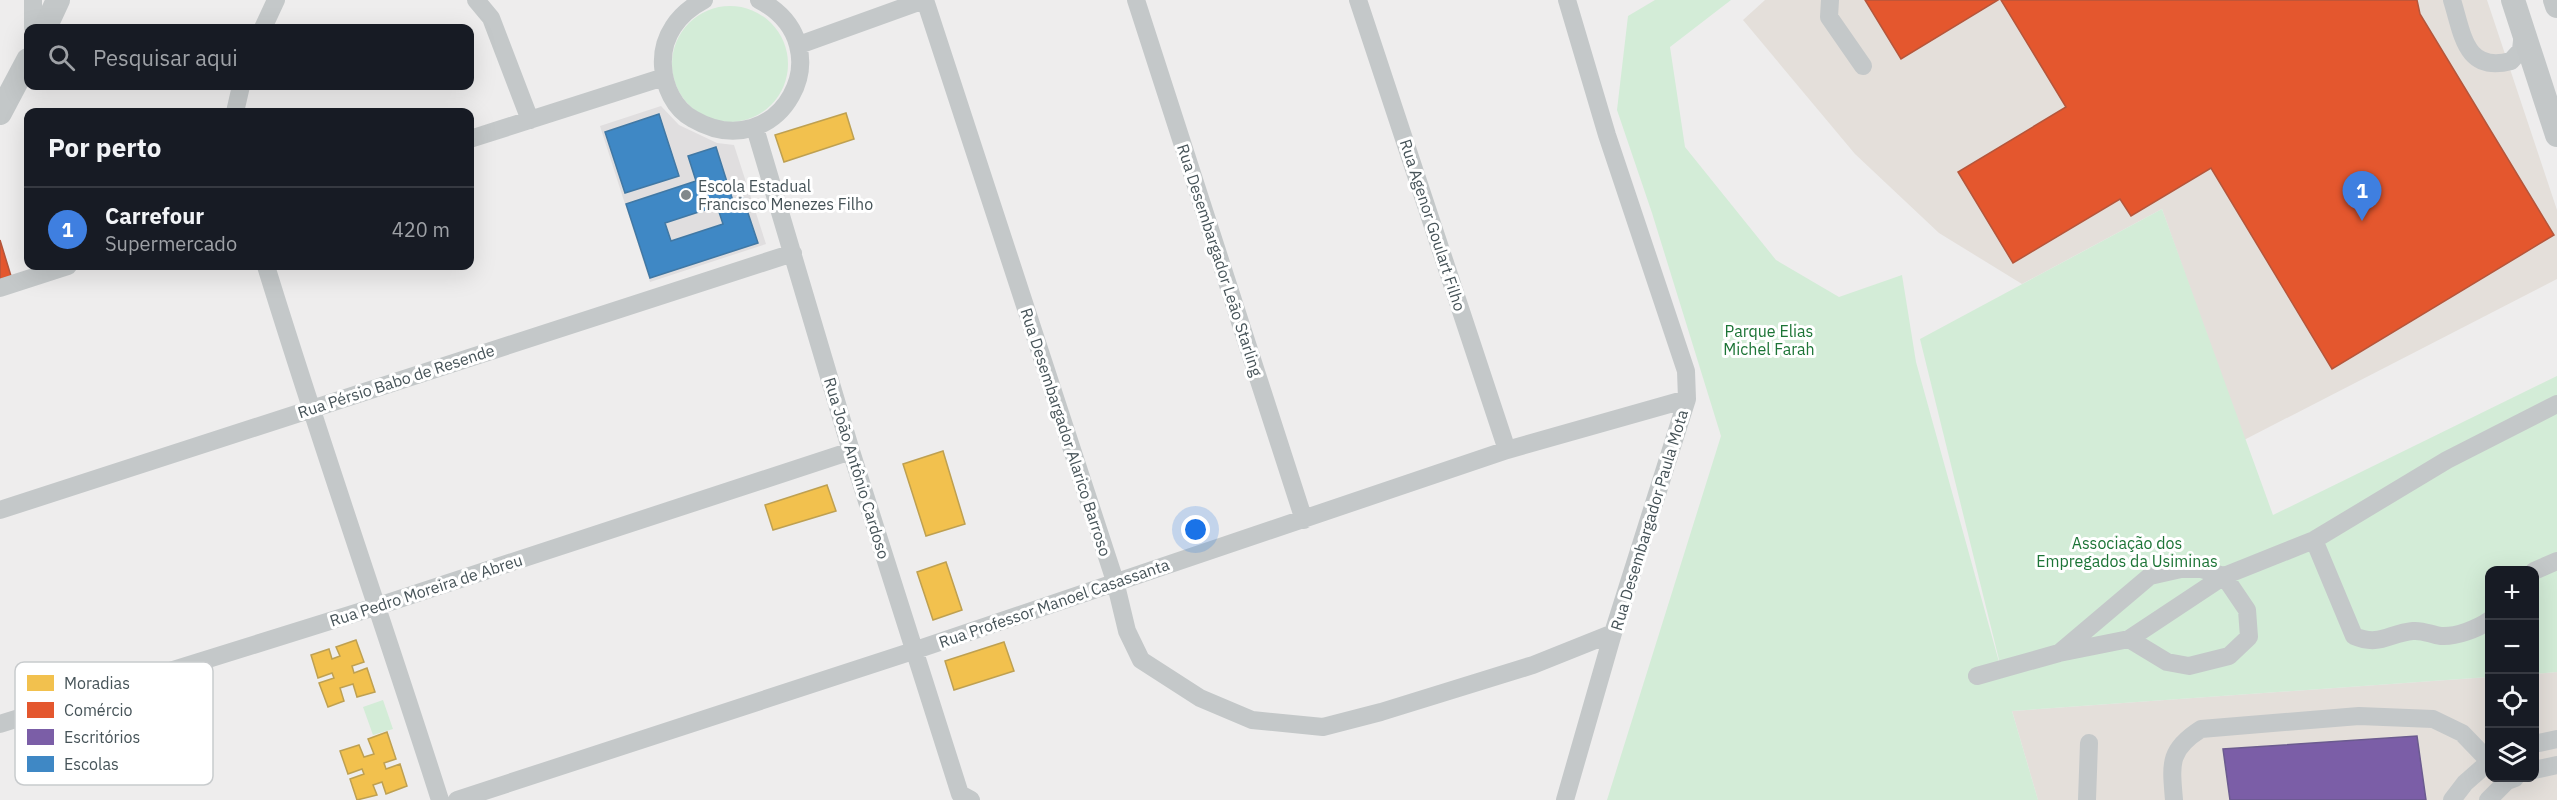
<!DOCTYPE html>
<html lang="pt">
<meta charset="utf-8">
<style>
body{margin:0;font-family:"IBM Plex Sans",sans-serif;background:#242831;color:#f1f3f6}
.controls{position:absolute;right:18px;bottom:18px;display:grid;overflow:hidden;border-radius:12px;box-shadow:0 6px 24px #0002}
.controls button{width:54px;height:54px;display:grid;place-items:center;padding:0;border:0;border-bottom:2px solid #363941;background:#171b24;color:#f1f3f6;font:30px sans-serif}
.you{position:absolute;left:1196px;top:530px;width:21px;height:21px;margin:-15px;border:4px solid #fff;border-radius:50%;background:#1a73e8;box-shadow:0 0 0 9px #1a73e833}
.badge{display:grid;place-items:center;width:39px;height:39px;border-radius:50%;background:#b45309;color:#fff;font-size:20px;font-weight:700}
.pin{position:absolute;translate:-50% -50px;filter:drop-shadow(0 2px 3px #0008)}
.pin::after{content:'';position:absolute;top:32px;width:21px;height:18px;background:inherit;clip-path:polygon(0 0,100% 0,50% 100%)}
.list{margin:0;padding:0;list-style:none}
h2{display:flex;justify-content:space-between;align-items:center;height:78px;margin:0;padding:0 24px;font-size:26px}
h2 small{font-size:20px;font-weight:400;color:#9ea1a6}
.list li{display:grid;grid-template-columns:39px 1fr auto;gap:18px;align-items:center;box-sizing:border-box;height:84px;padding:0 24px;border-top:2px solid #363941}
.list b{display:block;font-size:22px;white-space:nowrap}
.list p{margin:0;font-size:20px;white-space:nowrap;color:#9ea1a6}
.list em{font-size:20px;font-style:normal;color:#9ea1a6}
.icon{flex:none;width:33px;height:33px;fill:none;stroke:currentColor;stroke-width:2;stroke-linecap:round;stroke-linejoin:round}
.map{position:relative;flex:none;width:2557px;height:800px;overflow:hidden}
.search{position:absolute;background:#171b24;box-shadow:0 6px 24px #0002;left:24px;top:24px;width:450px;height:66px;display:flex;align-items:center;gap:15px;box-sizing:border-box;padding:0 21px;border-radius:12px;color:#9ea1a6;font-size:22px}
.panel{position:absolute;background:#171b24;box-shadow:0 6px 24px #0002;left:24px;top:108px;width:450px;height:162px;border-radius:12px}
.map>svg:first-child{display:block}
.commercial{fill:#e4dfda}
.education{fill:#e0dedf}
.green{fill:#d3ecd7}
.homes{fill:#f2c14e;stroke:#bea051;stroke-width:1.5}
.shops{fill:#e4572e;stroke:#b5563b;stroke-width:1.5}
.offices{fill:#7b5ea7;stroke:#6b5b8f;stroke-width:1.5}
.schools{fill:#3f88c5;stroke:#4178a4;stroke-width:1.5;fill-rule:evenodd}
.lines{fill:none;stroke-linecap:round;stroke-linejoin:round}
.minor{stroke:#c4c8c9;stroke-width:18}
.major{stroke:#c3c7c8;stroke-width:24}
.poi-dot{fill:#81898c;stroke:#fff;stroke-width:2}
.labels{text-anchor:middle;stroke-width:6;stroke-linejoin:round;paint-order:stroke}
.poi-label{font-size:16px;fill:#465358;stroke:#fff;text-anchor:start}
.street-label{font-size:16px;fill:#465358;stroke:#fff}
.park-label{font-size:16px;fill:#1c7436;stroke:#fff}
.key{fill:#fff;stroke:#c8cbcd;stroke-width:1.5}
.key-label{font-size:16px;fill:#465358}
</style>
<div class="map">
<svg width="2557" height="800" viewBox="0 0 2557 800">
<rect width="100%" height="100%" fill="#eeeded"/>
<!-- commercial -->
<path class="commercial" d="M1765,0H2487L2557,210V279L2244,440L2162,209L2022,284L1939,233L1855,154L1743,20Z
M2557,672V800H2038L2012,711L2489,677L2490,778H2534L2535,674Z"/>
<!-- education -->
<path class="education" d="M661,106L679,125L717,143L734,145L766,244L650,282L600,126Z"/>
<!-- green -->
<path class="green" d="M1655,0H1731L1670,47L1685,147L1776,260L1839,297L1902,275L1916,362L2004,680L1920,339L2162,209L2273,515L2557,376V672L2535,674L2534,570H2490L2489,677L2012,711L2038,800H1607L1721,436L1652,213L1617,110L1628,16Z
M672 64a58 58 0 1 1 116 0a58 58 0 1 1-116 0Z
M383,700L393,729L373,735L363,707Z"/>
<!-- homes -->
<path class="homes" d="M846,113L854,139L784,162L775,135Z
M943,451L965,524L926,536L903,464Z
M827,485L836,511L773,530L765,505Z
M946,562L962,610L933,620L917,572Z
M356,640L364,662L352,666L354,673L367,668L375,692L357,697L353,684L340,688L344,701L328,707L319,683L334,678L332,673L318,678L311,655L329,649L332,659L340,656L336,647Z
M1004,642L1014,671L954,690L945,661Z
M387,732L396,759L384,763L386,769L400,764L407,786L386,794L382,782L373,785L377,795L357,800L350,779L364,774L362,769L348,774L340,751L359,745L364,757L374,754L368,739Z"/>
<!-- shops -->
<path class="shops" d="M1865,0H1998L1901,59Z
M2001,0H2417L2420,14L2554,235L2332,369L2211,168L2131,216L2120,199L2013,263L1958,172L2066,107Z
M0,240L11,276L0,279Z"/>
<!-- offices -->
<path class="offices" d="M2417,736L2426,800H2230L2223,749Z"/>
<!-- schools -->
<path class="schools" d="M659,114L679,176L625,193L605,132Z
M716,147L733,201L743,198L758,243L650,278L626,204L696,181L688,156ZM717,206L723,224L671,241L665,223Z"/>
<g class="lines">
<!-- minor -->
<path class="minor" d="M33,0V28
M476,0L491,18L530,120
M704,0C679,13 661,36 663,66C664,86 674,109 693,119C779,169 847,46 759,0
M925,0L1115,581L1127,631L1141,660L1200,698L1252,720L1323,727L1381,712L1533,665L1613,633
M1136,0L1304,520
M1358,0L1507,450
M1830,0L1829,17L1863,66
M2452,0C2463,35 2465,73 2511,61L2521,50L2523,32
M263,28L276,0
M799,45L924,0
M235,112L241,86
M755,128L851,451L960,794L971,800
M470,139L664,77
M266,266C321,445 383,621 440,800
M0,288L68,266
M0,510L793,253
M2314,540L2354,636C2380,647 2389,633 2413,631C2424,630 2431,635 2441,636C2456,637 2477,629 2490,620
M2534,571L2557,561
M2059,653L2150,576L2181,569H2201L2224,576L2247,610L2249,637L2229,656L2189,666L2167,662L2129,639
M1977,676L2059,653L2129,639L2224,576L2314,540L2447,460L2557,404
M0,724L378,606L851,451
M2534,744L2557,739
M2534,770L2557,765
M457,800L913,651L1507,450L1687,399
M1565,800L1613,633L1687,399L1686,371L1607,135L1567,0
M2087,800L2089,743
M2174,800C2171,764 2168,750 2201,729L2359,716L2433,719L2462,733L2490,762
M2452,800L2465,783L2490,761
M2488,800L2507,781L2515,778"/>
<!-- major -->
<path class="major" d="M2513,0L2557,135
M2555,0L2557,6
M45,28L58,0
M0,113L28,60"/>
</g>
<!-- markers -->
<circle class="poi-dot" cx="686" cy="195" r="6"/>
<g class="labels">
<!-- poi labels -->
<g class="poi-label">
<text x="698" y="192">Escola Estadual<tspan x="698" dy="18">Francisco Menezes Filho</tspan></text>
</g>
<!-- street labels -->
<g class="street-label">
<text transform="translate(1433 225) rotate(72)" y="6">Rua Agenor Goulart Filho</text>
<text transform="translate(1220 260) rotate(72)" y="6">Rua Desembargador Leão Starling</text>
<text transform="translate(396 381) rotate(-18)" y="6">Rua Pérsio Babo de Resende</text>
<text transform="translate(1066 432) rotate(72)" y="6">Rua Desembargador Alarico Barroso</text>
<text transform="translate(857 468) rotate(73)" y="6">Rua João Antônio Cardoso</text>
<text transform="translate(1649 520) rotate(-73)" y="6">Rua Desembargador Paula Mota</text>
<text transform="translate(426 590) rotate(-18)" y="6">Rua Pedro Moreira de Abreu</text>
<text transform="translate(1054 603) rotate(-19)" y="6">Rua Professor Manoel Casassanta</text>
</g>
<!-- park labels -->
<g class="park-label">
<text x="1769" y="337">Parque Elias<tspan x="1769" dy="18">Michel Farah</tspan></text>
<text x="2127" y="549">Associação dos<tspan x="2127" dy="18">Empregados da Usiminas</tspan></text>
</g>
</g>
<!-- legend -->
<rect x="15" y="662" width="198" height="123" rx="9" class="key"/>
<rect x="27" y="675" width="27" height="16" fill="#f2c14e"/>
<rect x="27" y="702" width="27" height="16" fill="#e4572e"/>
<rect x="27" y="729" width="27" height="16" fill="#7b5ea7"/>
<rect x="27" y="756" width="27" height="16" fill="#3f88c5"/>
<g class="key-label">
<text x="64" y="689">Moradias</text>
<text x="64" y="716">Comércio</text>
<text x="64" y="743">Escritórios</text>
<text x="64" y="770">Escolas</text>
</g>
</svg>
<div class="controls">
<button>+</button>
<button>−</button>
<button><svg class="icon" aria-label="locate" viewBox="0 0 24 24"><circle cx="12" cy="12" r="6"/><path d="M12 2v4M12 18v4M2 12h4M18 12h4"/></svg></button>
<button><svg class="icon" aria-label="layers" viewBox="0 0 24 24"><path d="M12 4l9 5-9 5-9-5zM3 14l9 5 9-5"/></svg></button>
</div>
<div class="you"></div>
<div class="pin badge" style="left:2362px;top:221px;background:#3f7fe0">1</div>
<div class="search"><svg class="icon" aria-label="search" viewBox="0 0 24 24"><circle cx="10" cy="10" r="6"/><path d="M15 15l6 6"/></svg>Pesquisar aqui</div>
<section class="panel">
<h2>Por perto<small></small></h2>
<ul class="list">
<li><span class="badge" style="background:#3f7fe0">1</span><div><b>Carrefour</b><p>Supermercado</p></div><em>420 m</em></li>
</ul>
</section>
</div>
